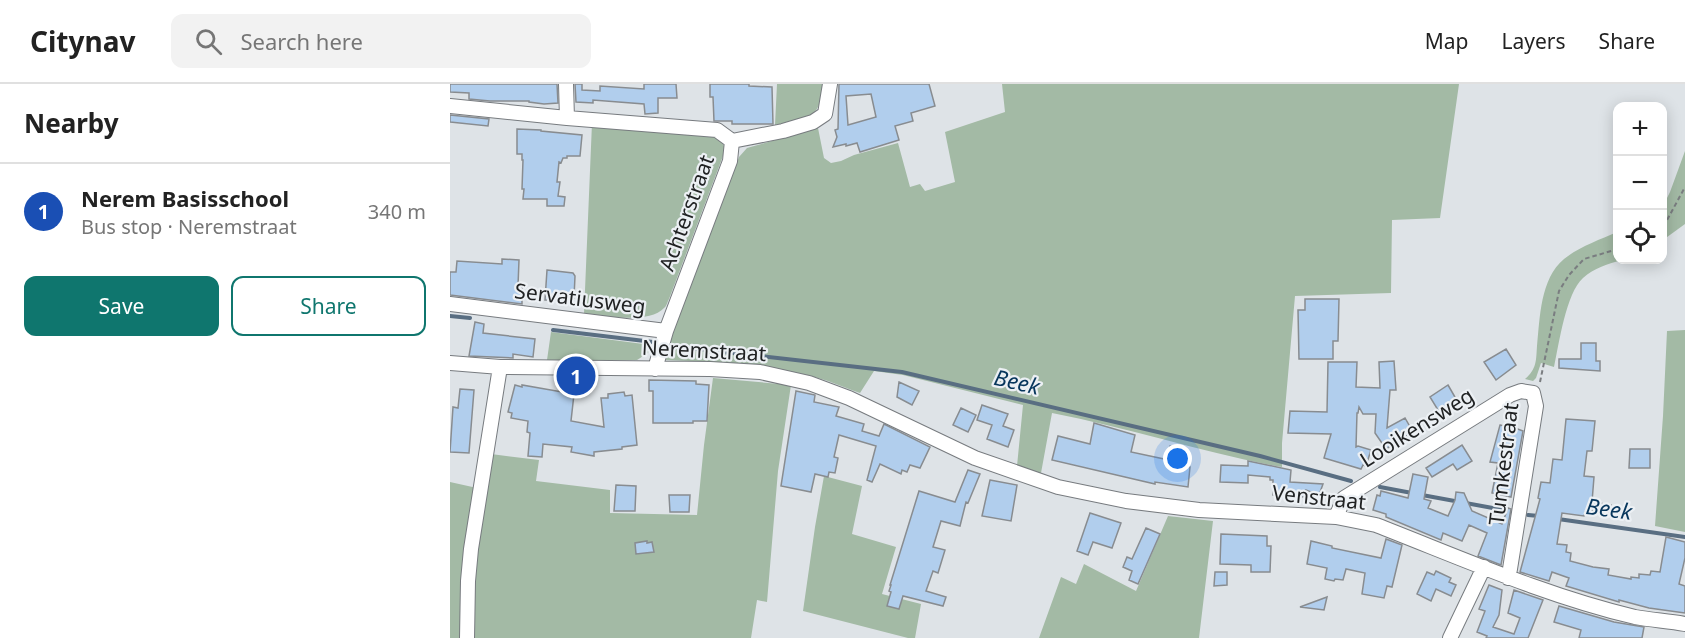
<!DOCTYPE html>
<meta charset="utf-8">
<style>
body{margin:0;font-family:"Noto Sans",sans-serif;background:#f2f2f2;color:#222}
.controls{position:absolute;right:18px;top:18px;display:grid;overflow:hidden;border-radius:12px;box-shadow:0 3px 15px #0003}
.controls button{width:54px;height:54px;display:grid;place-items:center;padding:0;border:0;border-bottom:2px solid #e0e0e0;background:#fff;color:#222;font:30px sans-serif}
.you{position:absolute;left:728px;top:375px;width:21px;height:21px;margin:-15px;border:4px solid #fff;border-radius:50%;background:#1a73e8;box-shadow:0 0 0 9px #1a73e833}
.badge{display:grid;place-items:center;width:39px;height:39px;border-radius:50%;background:#0f766e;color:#fff;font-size:20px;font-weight:700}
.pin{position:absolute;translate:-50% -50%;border:3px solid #fff;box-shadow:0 2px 6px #0006}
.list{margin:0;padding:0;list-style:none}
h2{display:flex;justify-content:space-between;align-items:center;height:78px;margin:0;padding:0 24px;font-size:26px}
h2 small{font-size:20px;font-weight:400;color:#767676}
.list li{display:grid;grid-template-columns:39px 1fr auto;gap:18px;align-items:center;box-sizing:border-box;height:96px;padding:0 24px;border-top:2px solid #e0e0e0}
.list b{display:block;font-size:22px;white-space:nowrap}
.list p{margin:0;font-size:20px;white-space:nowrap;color:#767676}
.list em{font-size:20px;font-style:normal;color:#767676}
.actions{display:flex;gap:12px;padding:18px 24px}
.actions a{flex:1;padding:14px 0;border:2px solid #0f766e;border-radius:12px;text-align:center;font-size:21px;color:#0f766e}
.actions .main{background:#0f766e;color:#fff}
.icon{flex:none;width:33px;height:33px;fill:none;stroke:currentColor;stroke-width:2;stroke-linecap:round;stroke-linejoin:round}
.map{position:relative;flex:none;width:1235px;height:554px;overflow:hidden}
header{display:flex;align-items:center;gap:36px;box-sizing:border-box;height:84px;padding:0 30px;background:#fff;border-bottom:2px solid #e0e0e0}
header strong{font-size:28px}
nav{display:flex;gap:33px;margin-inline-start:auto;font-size:21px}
.search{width:420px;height:54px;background:#f2f2f2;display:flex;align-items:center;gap:15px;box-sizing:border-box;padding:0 21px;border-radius:12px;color:#767676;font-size:22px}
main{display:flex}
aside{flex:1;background:#fff}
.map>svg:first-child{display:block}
.green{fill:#a3baa5}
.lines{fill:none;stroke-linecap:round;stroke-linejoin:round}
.stream{stroke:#596e82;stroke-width:4}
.building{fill:#b1ceed;stroke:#888c90;stroke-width:1.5;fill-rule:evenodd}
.minor-casing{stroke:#777b7f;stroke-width:16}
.path{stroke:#7a7d80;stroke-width:2;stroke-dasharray:4.5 3;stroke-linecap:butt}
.minor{stroke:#fff;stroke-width:14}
.labels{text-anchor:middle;stroke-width:4.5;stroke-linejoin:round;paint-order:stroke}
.street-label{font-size:21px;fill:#202223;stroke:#ecf0f4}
.water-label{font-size:22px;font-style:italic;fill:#07365c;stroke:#ecf0f4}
</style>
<header>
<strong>Citynav</strong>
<div class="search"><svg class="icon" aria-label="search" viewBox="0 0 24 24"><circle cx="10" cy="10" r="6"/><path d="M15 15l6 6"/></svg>Search here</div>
<nav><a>Map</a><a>Layers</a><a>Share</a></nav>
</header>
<main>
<aside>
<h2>Nearby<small></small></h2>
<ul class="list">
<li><span class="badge" style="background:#1a4fb4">1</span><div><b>Nerem Basisschool</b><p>Bus stop · Neremstraat</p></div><em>340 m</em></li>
</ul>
<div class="actions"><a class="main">Save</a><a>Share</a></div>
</aside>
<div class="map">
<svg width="1235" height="554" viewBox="0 0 1235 554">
<rect width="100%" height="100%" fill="#dee3e7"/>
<!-- green -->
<path class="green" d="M327,0H374C369,38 358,33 325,41Z
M552,0H1009L990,134L942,136L941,209L845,212L832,359V383C754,369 680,344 602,329L591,389L567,382L573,321L453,291L424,287L410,309C393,303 375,295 357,291C310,280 262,278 214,276L220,254L289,73L297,64L368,44L374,74L381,79L391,77L404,71L448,59L460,103L470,100L475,107L505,98L495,48L555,28Z
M142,39L265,52C274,59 276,61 273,72L219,215C217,218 217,222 214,224C200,240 153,232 134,230Z
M1235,67V140L1213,156V122L1220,108Z
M1167,148L1168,176H1172C1158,180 1144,184 1133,194C1116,209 1109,260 1104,283L1091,279L1086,294L1083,297L1075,295C1087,285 1086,276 1087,262C1090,234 1090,195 1114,175C1129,163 1149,156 1167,148Z
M1235,246V448L1205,442L1213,332L1217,247Z
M101,248L201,261L198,269L187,276H97Z
M263,294L341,301L328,387L317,518L307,516L301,554H23L25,475L41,370L89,376L86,397L160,406V429L247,431L254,361Z
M374,392L412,402L402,450L446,463L432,510L471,520L465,554H458L353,527L365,443Z
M0,398L27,404L13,472L15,554H0Z
M718,432L763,437L749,554H589L611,493L626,500L634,480L686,507Z"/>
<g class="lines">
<!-- stream -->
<path class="stream" d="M0,232L20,234
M103,246L203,258
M221,262L452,288L810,372L901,397
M930,403L962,409
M972,411L1059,427
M1078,431L1089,432
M1108,435L1235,453"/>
</g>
<!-- building -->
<path class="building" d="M0,0H107L108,19L94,20L79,18V17H40L19,15V9L0,8Z
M125,0H132V6L150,7V2L194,5V0H226L227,14H208V29L195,30L194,20L143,16V19L126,18Z
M260,0H299V2L322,3L323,40H282V37H264L263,13H260Z
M389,0H479L485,22L461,29L463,37L445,42L449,56L410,68L407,59L396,62V60L383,63L387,53L385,46L388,45ZM421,10L426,33L398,41L396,12Z
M0,31L39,35L38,42L0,38Z
M67,45L91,46V47L132,51L130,72H117V74H113L111,79L109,78L107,98H110L108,112L115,113L114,122H97V115H73L74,105H72L73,76H72V70H67Z
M52,175L69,176L68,202L72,203V220L0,211V188H6L7,177L52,180Z
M97,186L123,189L125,192L124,214L105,213V216H95Z
M855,215H889L888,257H883V275H849L848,226H855Z
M25,238L34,240L33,249L85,255L83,273L63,270V274L19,272Z
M1131,259H1146V277H1150V287L1109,284V275H1131Z
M1056,265L1066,281L1046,296L1034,278Z
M944,277L946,306H940L937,344L955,334L963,348L936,365L925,349L926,330H913L909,323L908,329H907L906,363L908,362L921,366L916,382L913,381L911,385L874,374L881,350L838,349L840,327L877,328L878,278H907L906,303L930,304L929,278Z
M199,296L246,297V300L259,301L257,337H243V339H203V307H199Z
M449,298L469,307L462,321L447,313Z
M65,301L72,303V301L124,310L121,337L154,343L151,314H158V310L174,308L175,312L182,311L187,361L172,363V365L144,368V372L121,368L122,363L93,360L92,373L78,372L80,349L77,348L78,337L61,334L62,329L58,328Z
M998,301L1009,320L991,331L980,313Z
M10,305L24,306L19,369L0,368L3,323L8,324Z
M346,307L365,311L364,318L389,323L386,332L414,340L412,347L429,352L434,340L480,363L470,384L460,381L457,388L452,386L451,390L430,380L422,398L417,396L426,362L389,351L384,373L388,374L385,389L379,388L378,393L365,390L361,408L331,402Z
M532,321L558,330L553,342L564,346L558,363L537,355L542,341L527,336Z
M511,324L526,331L518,348L503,341Z
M1116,335L1145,337L1142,367H1137L1134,392L1144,393L1142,418L1161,421L1160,429L1136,426L1134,432L1112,429L1107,460L1117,461L1116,468L1121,469L1120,477L1143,483L1159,485L1158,491L1181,495V493L1189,494V490L1200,491L1201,487L1210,488L1216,453L1235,458V474L1229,500L1235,502V529L1199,524L1169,516V518L1116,502L1119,494L1102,488L1099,497L1070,488L1090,415L1088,414L1091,398L1100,399L1103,375L1112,376Z
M644,339L685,351L681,368L719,376L720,362L730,363L728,382L740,383L738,403L705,398V400L602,376L608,352L640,360Z
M1050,341L1065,344L1073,347L1061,413L1042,409L1048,379L1040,378Z
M1012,361L1022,377L1007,386L1003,380L982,393L976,384Z
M1180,365H1200V384H1179Z
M798,377L841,386L840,398L873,400L869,411L856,406L855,413L823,411V396H820V393L798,391V399L770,398L771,381L798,382Z
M518,386L530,390L518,419L516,418L510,442L491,437L483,463L495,466L488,489L483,487L476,507L496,513L493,522L453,512L449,525L437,522L441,508L439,507L441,501H440L469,407L505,418Z
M963,390L978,393L974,415L981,417L978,424L998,432L1005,416L1006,408L1014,409L1022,427L1052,440L1058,424L1061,425L1051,481L1028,472L1037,449L1019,441L1012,457L993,449L991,456L936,433V430L923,426L927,411L930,412L931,407L958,414Z
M540,396L567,401L561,437L532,432Z
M166,401L186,402L185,427H164Z
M219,411H240L239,428H220Z
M640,429L671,439L662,464L643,458L638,471L627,467Z
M696,444L710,450L688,500L679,496L682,487L673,483L677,473L682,475Z
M771,450L817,452V462H821L820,488H801V481L770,480Z
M936,455L952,461L942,503L937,502L934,514L912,510L915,489L896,485L893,496L885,495L884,497L875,495L877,484L857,480L861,457L882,462V464L931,474Z
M197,457V459L202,458L204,468L186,470L185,459Z
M986,487L1001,494L999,498L1006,501L1001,512L986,505L981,517L967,510L977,488L984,491Z
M765,488H777V501L764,502Z
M1039,501L1052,506L1049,531L1043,543L1064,550L1070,534L1058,529L1064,506L1093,516L1078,554H1036L1037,552L1027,548L1035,527L1029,525Z
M877,513L874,526L850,523Z
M1109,522L1164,538L1194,543L1192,554H1129L1131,546L1104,538Z"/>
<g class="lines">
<defs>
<path id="minor" d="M116,0L117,34
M0,22L117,34L267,46L282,57
M282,57L333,47L363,38L375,30L380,0
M0,220L216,247
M0,279L50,283L260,285L310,288L359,299L399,314L525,374L608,403L676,417L749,426L886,433L926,441C1011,474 1096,512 1185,533C1201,536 1219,537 1235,540
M205,285L216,247L280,77L282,57
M886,433L894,414L1060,311L1071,307L1083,309L1086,322L1060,485L1058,494
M17,554L18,497L21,465L50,283
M1000,554L1034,483"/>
</defs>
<!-- minor casing -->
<use href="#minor" class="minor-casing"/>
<!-- path -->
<path class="path" d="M1212,141L1216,138L1235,103
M1090,298L1109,207L1119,191L1134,175L1168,165"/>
<!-- minor -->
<use href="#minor" class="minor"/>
</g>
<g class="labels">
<!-- street labels -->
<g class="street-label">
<text transform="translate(237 129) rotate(-70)" y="7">Achterstraat</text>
<text transform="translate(130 215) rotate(7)" y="7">Servatiusweg</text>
<text transform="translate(254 267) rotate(3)" y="7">Neremstraat</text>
<text transform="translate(967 344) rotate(-32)" y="7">Looikensweg</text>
<text transform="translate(1054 380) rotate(-83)" y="7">Tumkestraat</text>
<text transform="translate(869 414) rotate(6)" y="7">Venstraat</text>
</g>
<!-- water labels -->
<g class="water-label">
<text transform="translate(567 298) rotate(13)" y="8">Beek</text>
<text transform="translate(1159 425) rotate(8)" y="8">Beek</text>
</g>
</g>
</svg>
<div class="controls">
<button>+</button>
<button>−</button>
<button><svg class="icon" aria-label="locate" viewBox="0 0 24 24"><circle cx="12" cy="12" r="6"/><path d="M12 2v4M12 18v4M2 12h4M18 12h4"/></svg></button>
</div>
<div class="you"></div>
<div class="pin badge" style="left:126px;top:292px;background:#1a4fb4">1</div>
</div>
</main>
